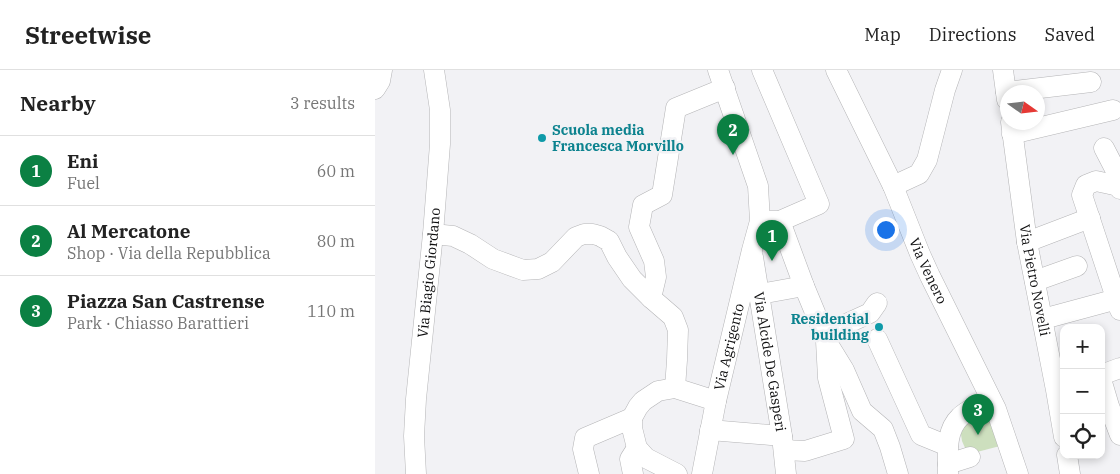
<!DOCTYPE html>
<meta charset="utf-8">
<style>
body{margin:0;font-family:"IBM Plex Serif",serif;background:#f2f2f2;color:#222}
.controls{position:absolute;right:15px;bottom:15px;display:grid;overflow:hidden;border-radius:10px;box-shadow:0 2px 8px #0003}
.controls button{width:45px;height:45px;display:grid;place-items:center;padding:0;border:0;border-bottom:1px solid #e0e0e0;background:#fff;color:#222;font:25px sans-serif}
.compass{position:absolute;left:625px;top:15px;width:45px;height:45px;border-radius:50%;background:#fff;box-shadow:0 2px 8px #0003;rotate:104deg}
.you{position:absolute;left:510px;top:159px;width:18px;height:18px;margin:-12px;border:4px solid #fff;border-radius:50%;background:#1a73e8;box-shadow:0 0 0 8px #1a73e833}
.badge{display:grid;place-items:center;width:32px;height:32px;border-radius:50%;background:#0b8043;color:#fff;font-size:16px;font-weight:700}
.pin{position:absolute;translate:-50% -41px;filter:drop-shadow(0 1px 2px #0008)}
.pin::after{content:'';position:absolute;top:26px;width:18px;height:15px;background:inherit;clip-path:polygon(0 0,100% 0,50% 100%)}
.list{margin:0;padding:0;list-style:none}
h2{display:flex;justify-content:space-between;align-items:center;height:65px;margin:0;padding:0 20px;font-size:21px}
h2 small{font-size:16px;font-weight:400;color:#767676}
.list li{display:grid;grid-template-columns:32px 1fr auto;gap:15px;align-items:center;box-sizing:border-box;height:70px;padding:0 20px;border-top:1px solid #e0e0e0}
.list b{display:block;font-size:19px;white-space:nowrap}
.list p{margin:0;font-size:16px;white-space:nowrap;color:#767676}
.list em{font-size:16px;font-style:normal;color:#767676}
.icon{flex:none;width:28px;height:28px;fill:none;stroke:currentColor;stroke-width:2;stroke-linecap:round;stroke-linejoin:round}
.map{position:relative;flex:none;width:745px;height:404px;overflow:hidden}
header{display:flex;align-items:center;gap:30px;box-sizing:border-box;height:70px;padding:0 25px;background:#fff;border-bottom:1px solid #e0e0e0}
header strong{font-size:24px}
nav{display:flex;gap:28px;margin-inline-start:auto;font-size:18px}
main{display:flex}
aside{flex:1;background:#fff}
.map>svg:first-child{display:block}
.green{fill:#cddfbe}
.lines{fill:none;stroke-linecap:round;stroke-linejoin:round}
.minor-casing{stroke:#b4b4b6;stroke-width:21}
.minor{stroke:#fff;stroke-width:20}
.culture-dot{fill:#0f9aa8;stroke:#f2f2f5;stroke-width:2}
.labels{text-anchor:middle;stroke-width:5;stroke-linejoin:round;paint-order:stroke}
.culture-label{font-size:14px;font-weight:bold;fill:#0d838f;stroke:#f2f2f5;text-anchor:start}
.street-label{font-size:14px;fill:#0e0e0f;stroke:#f2f2f5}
</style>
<header>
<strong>Streetwise</strong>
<nav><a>Map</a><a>Directions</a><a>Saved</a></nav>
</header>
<main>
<aside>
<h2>Nearby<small>3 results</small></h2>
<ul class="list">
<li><span class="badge">1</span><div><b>Eni</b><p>Fuel</p></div><em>60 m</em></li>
<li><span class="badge">2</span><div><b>Al Mercatone</b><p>Shop · Via della Repubblica</p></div><em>80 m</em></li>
<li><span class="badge">3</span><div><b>Piazza San Castrense</b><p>Park · Chiasso Barattieri</p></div><em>110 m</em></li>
</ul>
</aside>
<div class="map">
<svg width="745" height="404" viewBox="0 0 745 404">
<rect width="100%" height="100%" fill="#f2f2f5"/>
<!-- green -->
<path class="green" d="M611,340L625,376L602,382L591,380L587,371L585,358Z"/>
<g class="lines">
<defs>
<g id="minor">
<path d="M387,0L444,134L405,151H392"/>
<path id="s1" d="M461,0L518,116L545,184L555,206L621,339L643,404"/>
<path d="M628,0L632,30"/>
<path d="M0,19L5,11L7,0"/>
<path d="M631,22L716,12"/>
<path id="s2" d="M636,52L652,172L681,320L689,367"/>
<path d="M637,64L738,40"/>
<path d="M729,78L744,107L745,119"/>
<path d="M518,116L544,104L552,90L570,20L577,0"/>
<path d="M744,116L721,111L711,115L707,125L745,240"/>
<path d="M405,151L429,216L449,264L451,271L453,308L469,369L430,381L409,380"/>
<path d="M58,164L78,166L95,174L118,189L148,200L163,199L177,192L201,167L209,164H218L225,166L234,171L242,187L257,209L276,228L298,247L303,260L302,290L300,318"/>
<path d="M652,172L715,148"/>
<path id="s3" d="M378,187L407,366L411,404"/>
<path d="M660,211L702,196"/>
<path d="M385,224L429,216"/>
<path d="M276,228L281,207L279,191L264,157L268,135L287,125L301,38L350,18"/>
<path d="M668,249L742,229"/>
<path d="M449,264L495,243L502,233"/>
<path d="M502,269L546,365L573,376"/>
<path d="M453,274L469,300L487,341L508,359L515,377L523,404"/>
<path d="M726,305L745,298"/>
<path d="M726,309L734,336L745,365"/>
<path d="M335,360L407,366"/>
<path d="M692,385L695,404"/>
<path d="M573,394L595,387"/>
<path id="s4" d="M41,404L39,366L41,329L58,164L65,74V40L59,0"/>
<path d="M214,404L208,379L210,368L257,348"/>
<path d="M258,404L255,389L262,378"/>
<path d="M302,404L271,388L262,378L257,358V348L263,337L268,331L283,321L300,318L341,331"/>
<path id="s5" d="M327,404L341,331L377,180L385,151L383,116L343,0"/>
<path d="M573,404C573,385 570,361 585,347C590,341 608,333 615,328"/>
</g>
</defs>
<!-- minor casing -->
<use href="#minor" class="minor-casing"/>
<!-- minor -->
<use href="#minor" class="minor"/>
</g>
<!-- markers -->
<g class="culture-dot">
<circle cx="167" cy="68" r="5"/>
<circle cx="504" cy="257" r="5"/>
</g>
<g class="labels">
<!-- culture labels -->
<g class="culture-label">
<text x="177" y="65">Scuola media<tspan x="177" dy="16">Francesca Morvillo</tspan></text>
<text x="494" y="254" text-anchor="end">Residential<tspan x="494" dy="16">building</tspan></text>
</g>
<!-- street labels -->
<g class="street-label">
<text dy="5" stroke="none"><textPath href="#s1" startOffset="221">Via Venero</textPath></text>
<text dy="5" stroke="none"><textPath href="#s4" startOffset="202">Via Biagio Giordano</textPath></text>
<text dy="5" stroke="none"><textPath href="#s2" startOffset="160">Via Pietro Novelli</textPath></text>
<text dy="5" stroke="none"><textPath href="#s5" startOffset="130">Via Agrigento</textPath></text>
<text dy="5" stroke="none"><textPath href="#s3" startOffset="106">Via Alcide De Gasperi</textPath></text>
</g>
</g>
</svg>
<div class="controls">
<button>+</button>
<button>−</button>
<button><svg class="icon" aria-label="locate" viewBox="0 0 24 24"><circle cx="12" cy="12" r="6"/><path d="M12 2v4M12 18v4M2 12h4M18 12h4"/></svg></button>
</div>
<svg class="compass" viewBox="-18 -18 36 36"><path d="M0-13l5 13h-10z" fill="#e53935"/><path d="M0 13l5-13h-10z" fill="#767676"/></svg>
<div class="you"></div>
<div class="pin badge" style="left:397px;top:191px">1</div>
<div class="pin badge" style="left:358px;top:85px">2</div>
<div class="pin badge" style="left:603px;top:365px">3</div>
</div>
</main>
